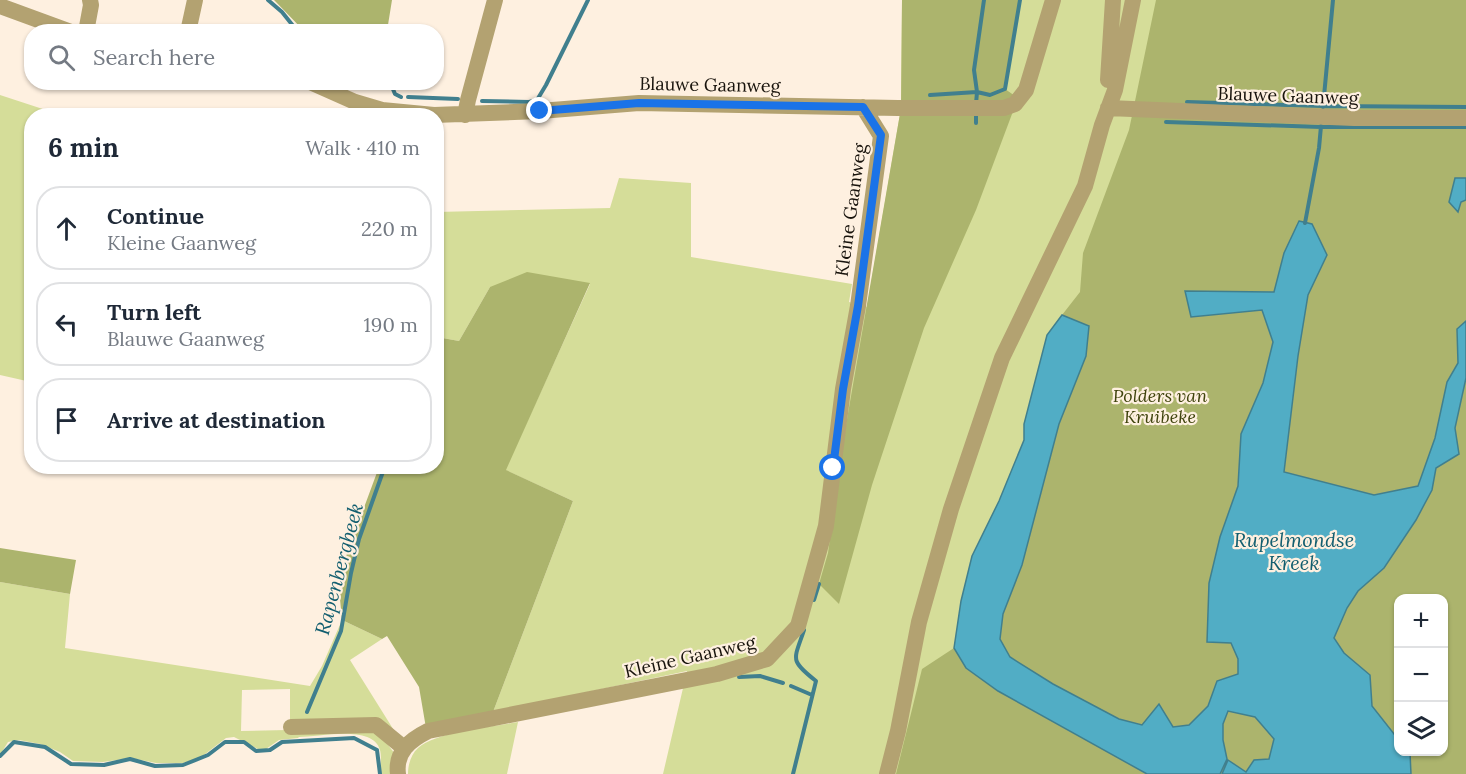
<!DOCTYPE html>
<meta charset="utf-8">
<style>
body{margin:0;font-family:Lora,serif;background:#f6f6f7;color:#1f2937}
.controls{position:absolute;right:18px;bottom:18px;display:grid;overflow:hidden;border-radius:12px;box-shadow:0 2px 4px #0004}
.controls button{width:54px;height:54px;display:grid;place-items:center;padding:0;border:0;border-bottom:2px solid #e0e1e3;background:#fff;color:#1f2937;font:30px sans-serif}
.stop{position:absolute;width:18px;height:18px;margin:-14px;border:4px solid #1a73e8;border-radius:50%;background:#fff}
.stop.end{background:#1a73e8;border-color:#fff;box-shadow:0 2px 6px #0008}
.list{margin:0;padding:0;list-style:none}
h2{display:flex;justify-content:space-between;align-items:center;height:78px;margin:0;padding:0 24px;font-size:26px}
h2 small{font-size:20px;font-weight:400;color:#747a83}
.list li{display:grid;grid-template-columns:39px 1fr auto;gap:18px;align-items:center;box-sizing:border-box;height:84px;margin:0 12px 12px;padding:0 12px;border:2px solid #e0e1e3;border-radius:24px}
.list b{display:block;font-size:22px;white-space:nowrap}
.list p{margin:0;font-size:20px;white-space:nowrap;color:#747a83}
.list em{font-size:20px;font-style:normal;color:#747a83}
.icon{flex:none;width:33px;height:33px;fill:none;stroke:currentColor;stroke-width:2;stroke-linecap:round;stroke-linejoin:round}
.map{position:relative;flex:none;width:1466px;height:774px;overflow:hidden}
.search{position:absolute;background:#fff;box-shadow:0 2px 4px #0004;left:24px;top:24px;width:420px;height:66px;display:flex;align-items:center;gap:15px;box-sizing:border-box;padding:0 21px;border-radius:24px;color:#747a83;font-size:22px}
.panel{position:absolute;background:#fff;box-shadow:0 2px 4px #0004;left:24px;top:108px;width:420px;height:366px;border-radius:24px}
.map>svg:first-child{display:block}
.green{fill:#d5dd99;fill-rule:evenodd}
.forest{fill:#acb46d}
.water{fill:#51adc5;stroke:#407f8e;stroke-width:1.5}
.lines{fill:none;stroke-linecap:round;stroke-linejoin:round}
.stream{stroke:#407f8e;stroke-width:4}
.minor{stroke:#b3a271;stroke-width:16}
.route{stroke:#1a73e8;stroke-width:8}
.labels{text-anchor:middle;stroke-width:4.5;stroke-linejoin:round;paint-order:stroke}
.street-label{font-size:18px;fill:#18130c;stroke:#fef0e0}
.park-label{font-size:18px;font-style:italic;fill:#3f430c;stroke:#fef0e0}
.water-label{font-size:20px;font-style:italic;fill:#125e6f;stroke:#fef0e0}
</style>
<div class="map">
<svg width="1466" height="774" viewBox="0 0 1466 774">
<rect width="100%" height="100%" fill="#fef0e0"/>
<!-- green -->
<path class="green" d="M902,0H1466V774H663L687,671L493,712L573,501L505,470L590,284L490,287L459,341L437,337L436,212L610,208L619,178L691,183V257L852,284L849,302L867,307L901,108ZM1398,598H1444V752H1398Z
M0,95L58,114L69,115L32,116L31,382L0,375Z
M0,582L70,594L65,648L310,686L322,666L342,620L382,639L350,660L400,740L392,737L380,724L369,722L290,724V689L242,690L241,731L375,728L395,754L393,774H380C380,767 382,757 380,750C373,724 319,737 299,737L298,738L279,740L266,749H258L234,737L226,738L200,758L183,763H156L131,758L103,762L73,761L60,752L40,744L19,740L8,742L0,755Z
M518,722L507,774H408C408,765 411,754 418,748C437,731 492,727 518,722Z"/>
<!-- forest -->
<path class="forest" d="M274,0H392L387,31L305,32Z
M902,0H1020L1005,89L1018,98L976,210L924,328L872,485L839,604L819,584L828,553L846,425L901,108Z
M1156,0H1466V321L1457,329L1458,363L1447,382L1435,438L1418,486L1374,495L1284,472L1298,356L1308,295L1327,255L1284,253L1274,292L1185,291L1191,317L1262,310L1273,342L1263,383L1241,434L1238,486L1220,537L1231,643L1238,659V674L1217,681L1208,706L1189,725L1173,728L1142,725L1119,719L1053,684L1010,657L1000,639L1003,614L1022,565L1059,424L1086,356L1088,326L1062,315L1080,292L1083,253L1129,130Z
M527,272L590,283L506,470L573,501L493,712L426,728L419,687L387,636L382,639L342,620L338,578L379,467L436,466L437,337L459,341L490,287Z
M1466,378V774H1411L1408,752H1444V598H1398V739L1372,706L1370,675L1344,653L1334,638L1347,608L1358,591L1384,568L1416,520L1432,490L1436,468L1459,454L1455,428Z
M0,548L76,560L70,594L0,582Z
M954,648L966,668L998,691L1147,774H896L922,669Z
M1228,711L1255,717L1274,738L1269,759L1246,772L1228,760L1222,774H1220L1227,759L1223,740V724Z"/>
<!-- water -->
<path class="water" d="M1455,178H1466V200L1461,202L1458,212L1449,202Z
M1299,221L1312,224L1327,255L1308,295L1298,356L1284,472L1374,495L1418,486L1435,438L1447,382L1458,363L1457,329L1466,321V378L1455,428L1459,454L1436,468L1432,490L1416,520L1384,568L1358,591L1347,608L1334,638L1344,653L1370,675L1372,706L1398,739V752H1408L1410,753L1411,774H1222L1228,760L1246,772L1254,760L1269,759L1274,739L1255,717L1228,711L1223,724V740L1227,759L1220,774H1147L998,691L966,668L954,648L961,601L972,556L999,501L1024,440V424L1047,335L1062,315L1089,326L1086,356L1059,424L1022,565L1003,614L1000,639L1010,657L1053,684L1119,719L1142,725L1159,704L1173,727L1189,725L1208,706L1217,681L1238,674V659L1231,643L1207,642L1209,583L1220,537L1238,486L1241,434L1263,383L1273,342L1262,310L1191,317L1185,291L1274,292L1284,253Z"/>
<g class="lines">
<!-- stream -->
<path class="stream" d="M268,0L282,12L298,32
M984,0L974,70L977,92L990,95L1005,89L1020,0
M390,82L395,94L401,97
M930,95L977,92L976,104
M408,97L458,99
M482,101L529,102L537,100L546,85L588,0
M1187,102L1323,106L1466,107
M1323,107L1333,0
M1166,122L1321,127H1466
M976,123V112
M1305,223L1319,148L1321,126
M814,600L819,584
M739,677L760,676L783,683
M791,686L812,695
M307,712L341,631L351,573L359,539L385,466
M0,756L14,742L45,747L71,764L104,765L130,759L155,766L183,765L208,755L225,742H244L256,751L270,750L282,742L354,738L377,750L380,774
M793,774L816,681C789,660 794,660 804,630"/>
<!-- minor -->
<path class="minor" d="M0,6L71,32
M86,32L91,5L90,0
M188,32L195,0
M1108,80L1113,0
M310,82L355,102L382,110L434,115L540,111L639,103L898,108H1004L1015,104L1026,90L1053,0
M1108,108L1354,118H1466
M465,115L468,100L495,0
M291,727L376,725L404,748
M398,774C395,752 410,740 428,731L717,674L767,659L798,626L826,526L843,389L858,306L881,136L863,107
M887,774L898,731L919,622L951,509L1002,358L1085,186L1102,125L1115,90L1133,0"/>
</g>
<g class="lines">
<!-- route -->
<path class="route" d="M540,111L639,103L863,107L881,135L858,306L843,389L833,468"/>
</g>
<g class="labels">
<!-- street labels -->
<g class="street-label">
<text transform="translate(710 85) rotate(1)" y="6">Blauwe Gaanweg</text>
<text transform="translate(1288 96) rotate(2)" y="6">Blauwe Gaanweg</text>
<text transform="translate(851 210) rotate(-82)" y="6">Kleine Gaanweg</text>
<text transform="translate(690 657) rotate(-13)" y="6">Kleine Gaanweg</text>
</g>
<!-- park labels -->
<g class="park-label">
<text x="1160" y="402">Polders van<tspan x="1160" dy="21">Kruibeke</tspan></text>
</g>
<!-- water labels -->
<g class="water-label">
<text x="1294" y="547">Rupelmondse<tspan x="1294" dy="23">Kreek</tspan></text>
<text transform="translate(339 569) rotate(-75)" y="7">Rapenbergbeek</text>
</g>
</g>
</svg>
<div class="controls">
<button>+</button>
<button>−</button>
<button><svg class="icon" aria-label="layers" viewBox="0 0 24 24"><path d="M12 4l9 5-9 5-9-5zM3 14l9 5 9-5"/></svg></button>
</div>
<div class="stop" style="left:833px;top:468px"></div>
<div class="stop end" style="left:540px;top:111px"></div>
<div class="search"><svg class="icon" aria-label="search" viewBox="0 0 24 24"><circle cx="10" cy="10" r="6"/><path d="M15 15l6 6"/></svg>Search here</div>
<section class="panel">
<h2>6 min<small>Walk · 410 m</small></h2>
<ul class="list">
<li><svg class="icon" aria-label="ahead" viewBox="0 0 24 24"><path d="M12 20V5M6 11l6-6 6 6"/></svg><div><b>Continue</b><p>Kleine Gaanweg</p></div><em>220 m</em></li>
<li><svg class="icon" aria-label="left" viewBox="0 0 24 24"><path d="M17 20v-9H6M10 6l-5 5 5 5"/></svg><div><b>Turn left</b><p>Blauwe Gaanweg</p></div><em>190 m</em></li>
<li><svg class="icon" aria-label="arrive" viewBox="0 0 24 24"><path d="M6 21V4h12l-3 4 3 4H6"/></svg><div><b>Arrive at destination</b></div></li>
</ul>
</section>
</div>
